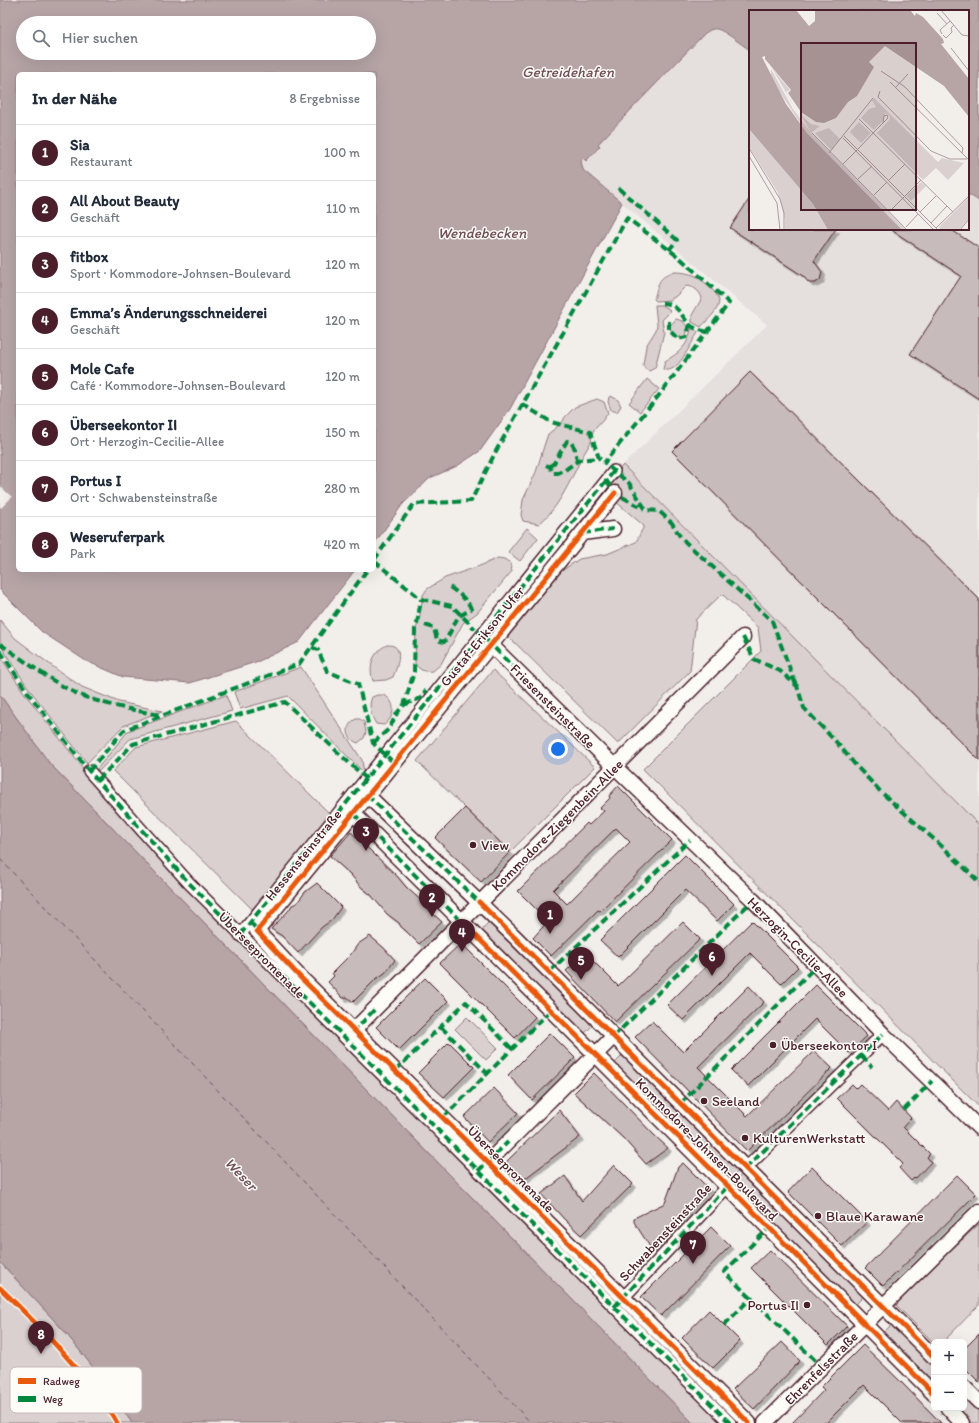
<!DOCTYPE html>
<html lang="de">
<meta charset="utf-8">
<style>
body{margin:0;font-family:Itim,sans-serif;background:#f6f6f7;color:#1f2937}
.controls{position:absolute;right:12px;bottom:12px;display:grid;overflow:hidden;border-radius:6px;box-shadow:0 4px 16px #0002}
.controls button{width:36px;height:36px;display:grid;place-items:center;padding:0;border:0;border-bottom:1px solid #e0e1e3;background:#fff;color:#1f2937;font:20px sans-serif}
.you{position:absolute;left:558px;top:749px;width:14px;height:14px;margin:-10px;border:3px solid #fff;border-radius:50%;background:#1a73e8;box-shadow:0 0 0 6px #1a73e833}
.badge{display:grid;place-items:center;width:26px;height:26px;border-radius:50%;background:#4a1f2b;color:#fff;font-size:13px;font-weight:700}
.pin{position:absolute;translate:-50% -33px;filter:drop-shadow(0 1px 2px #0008)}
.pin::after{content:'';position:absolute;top:21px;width:14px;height:12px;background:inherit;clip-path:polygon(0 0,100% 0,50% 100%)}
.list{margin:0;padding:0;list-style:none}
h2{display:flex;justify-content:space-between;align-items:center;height:52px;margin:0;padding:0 16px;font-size:17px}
h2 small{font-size:13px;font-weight:400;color:#747a83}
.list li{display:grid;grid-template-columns:26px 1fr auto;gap:12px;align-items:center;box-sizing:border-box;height:56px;padding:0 16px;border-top:1px solid #e0e1e3}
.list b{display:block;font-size:15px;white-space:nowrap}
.list p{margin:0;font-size:13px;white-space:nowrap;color:#747a83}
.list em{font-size:13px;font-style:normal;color:#747a83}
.icon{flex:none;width:22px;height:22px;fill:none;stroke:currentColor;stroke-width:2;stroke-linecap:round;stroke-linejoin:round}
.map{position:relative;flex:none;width:979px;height:1423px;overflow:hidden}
.search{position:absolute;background:#fff;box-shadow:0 4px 16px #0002;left:16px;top:16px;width:360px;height:44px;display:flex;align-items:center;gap:10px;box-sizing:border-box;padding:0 14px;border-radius:22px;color:#747a83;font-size:15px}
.panel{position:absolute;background:#fff;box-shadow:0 4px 16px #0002;left:16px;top:72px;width:360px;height:500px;border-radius:6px}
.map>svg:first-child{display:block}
.built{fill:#e5dfdd}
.green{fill:#d9d0cf;stroke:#92787d}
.water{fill:#b7a5a6;stroke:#8b6f75;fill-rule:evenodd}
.pier{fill:#f2efeb}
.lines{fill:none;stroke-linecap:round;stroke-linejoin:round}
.ferry{stroke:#704e56;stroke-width:1;stroke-dasharray:5 4;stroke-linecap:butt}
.building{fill:#c8bbbb;stroke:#4a1f2b;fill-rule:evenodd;filter:url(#shadow)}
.pedestrian-casing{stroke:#4a1f2b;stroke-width:14}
.minor-casing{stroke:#4a1f2b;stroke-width:17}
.pedestrian{stroke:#fdfcf7;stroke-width:11}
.minor{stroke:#fdfcf7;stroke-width:14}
.quiet{stroke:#00873e;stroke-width:4;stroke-dasharray:8 4;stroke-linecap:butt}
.cycleway-casing{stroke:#fdfcf7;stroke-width:8}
.cycleway{stroke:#e8590c;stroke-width:5}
.poi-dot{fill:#4a1f2b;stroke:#fdfcf7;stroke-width:1.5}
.labels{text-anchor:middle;stroke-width:3;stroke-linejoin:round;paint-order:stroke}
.street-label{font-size:14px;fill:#4a1f2b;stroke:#fdfcf7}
.poi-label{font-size:14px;fill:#4a1f2b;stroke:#fdfcf7;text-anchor:start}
.water-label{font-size:15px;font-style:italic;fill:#704e56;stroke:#fdfcf7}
.inset-river{fill:none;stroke:#b7a5a6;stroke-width:2}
.inset-road{fill:none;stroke:#af9c9e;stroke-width:1}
.view{fill:#4a1f2b;fill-opacity:0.15;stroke:#4a1f2b;stroke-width:2}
.inset-edge{fill:none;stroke:#4a1f2b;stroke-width:2}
.key{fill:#fdfcf7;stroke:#c7baba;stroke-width:1}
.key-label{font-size:11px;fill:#4a1f2b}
</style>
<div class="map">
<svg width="979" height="1423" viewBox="0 0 979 1423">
<defs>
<filter id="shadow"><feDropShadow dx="3.5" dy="3.5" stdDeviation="0" flood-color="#0004"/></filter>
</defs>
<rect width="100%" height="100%" fill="#f2efeb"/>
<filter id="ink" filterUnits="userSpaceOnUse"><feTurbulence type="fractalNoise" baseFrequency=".025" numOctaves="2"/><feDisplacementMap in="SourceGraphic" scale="8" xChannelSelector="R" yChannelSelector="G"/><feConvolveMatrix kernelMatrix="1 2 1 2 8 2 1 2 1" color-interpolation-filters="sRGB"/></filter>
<g filter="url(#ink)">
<!-- built -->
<path class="built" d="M712,29H717L723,32L750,50V229H968V194L979,201V825L623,465L767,325L583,170L582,165L581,161L583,158L586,161L600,146L598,144L705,33Z"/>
<!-- green -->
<path class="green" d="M674,272C681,272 689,273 696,276C703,280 719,294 719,301C719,311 707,320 701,327L692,322V315L702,298C699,290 694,287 686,286L676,296L670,300L656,301L654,299C659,283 657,278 674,272Z
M655,305H662L669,309L670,312L662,320L664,332L655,368L649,371L645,369L643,365L646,346L656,330L657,325Z
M676,319C686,321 690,328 685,337L679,338L672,332L669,327Z
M691,329L696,330L698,333C691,342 677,377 663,369L665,361C678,354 689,345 691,329Z
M647,379L659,389L640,412L629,403Z
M611,396L618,400L621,406L617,412L611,410L608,402L609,397Z
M597,399L604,402L608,413L603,420L593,431L591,442C574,468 564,504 539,524L523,521L521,515L523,500L536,472L544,446L548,434L562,423L565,417L575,407Z
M623,465L979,825V1107L643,769L761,651L758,628L722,594L696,619L690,671L618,744L507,635L550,579L579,559L607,554L636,542L644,526L614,500L617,496L606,487Z
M527,528L538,538L520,561L508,552Z
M498,558L504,559L510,562L512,571L477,613L463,623L441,664L433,671C424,672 421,671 415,664L416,629L419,620L423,595L427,589L445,578L482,565Z
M0,620L15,638L56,669L82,687L119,702L162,711L123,726L87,763L29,689L0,645Z
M387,645C406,644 397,667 393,677L386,680L373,681C368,667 373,651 387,645Z
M0,656L25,694L82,767L199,900L724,1423H693L402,1126L50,764L0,695Z
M301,667L362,760L364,773L288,696L240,709L234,692Z
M493,670L595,767L510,852L417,761Z
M226,695L232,711L130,739L99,771L97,769L128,731Z
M377,695H384C397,702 395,717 384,725L376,724C371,716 368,706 372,697Z
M356,719H360L364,722L366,732L364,738L358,743C346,739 344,725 356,719Z
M236,721L330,814L253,910L113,771L136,747Z
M490,921L594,1024L583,1035L479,932Z
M467,1017L498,1048L486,1060L455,1029Z
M624,1054L740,1170L728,1181L613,1065Z
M743,1173L865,1295L854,1306L732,1185Z
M979,1224V1305L943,1342L934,1343L894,1303Z
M0,1262L65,1332L100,1376L132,1423H0Z
M893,1323L934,1364V1386L882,1334Z
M964,1394L979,1409V1423H971L956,1408H964Z"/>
<!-- water -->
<path class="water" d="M0,0H979V201L968,194V11H750V50C742,45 725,31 717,29C712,28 709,31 705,33L598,144L600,146L586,161L583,158L581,161L583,170L622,203L510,409L480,451L457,466L430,478L403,504L374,544V74H18V570H355L299,642L259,661L190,683L123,677L86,661L42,632L0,590ZM23,23H369V53H23Z
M0,695L50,764L402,1126L693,1423H132L100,1376L65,1332L0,1262Z"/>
<!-- pier -->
<path class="pier" d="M0,486L12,497L1,508L0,507Z"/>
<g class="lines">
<!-- ferry -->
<path class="ferry" d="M0,859L531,1423"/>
</g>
<!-- building -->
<path class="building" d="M750,198V229H836L814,261L822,272L820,280L815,283H809L803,276L730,228Z
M890,229H950L979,248V399L910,354L961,276Z
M750,372L979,599V760L672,451Z
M618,786L672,840L600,911L598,910L551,956L533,938L548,921L518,891L587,823L589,825L604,811L600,808L610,798L609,796ZM616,828L630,842L567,904L553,890Z
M465,808L510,852L481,882L435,838Z
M351,832L397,876L406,887L425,904L430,911L442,922L419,944L405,930L401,927L399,923L387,914L371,895L360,886L351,875L330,856Z
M685,855L734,904L717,921L685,890L618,957L600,940Z
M317,883L341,907L332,920L322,927L298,953L282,936L271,929L289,910L292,905L297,903L305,892Z
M752,921L798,967L781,984L750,953L683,1020L667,1005Z
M683,922L700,939L615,1022L566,971L585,953L618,986Z
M370,936L383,947L395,960L385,973L376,979L353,1002L347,997L343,998L328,982L334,976L332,973L351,954L358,944Z
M461,943L535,1017L515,1038L440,963Z
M425,978L448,1001L399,1050L376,1027Z
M816,985L867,1036L849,1053L815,1019L748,1086L731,1070Z
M749,986L764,1002L698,1067L747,1116L814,1051L832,1068L747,1151L635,1037L652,1021L683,1052Z
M550,1033L575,1058L532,1100L508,1075Z
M449,1042L474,1067L444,1097L418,1073Z
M594,1073L654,1135L668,1148L646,1164L623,1138L574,1093Z
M852,1084L856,1088L860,1084L888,1111L896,1102L911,1118L903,1127L930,1154L927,1157L931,1162L916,1178L915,1177L911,1181L899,1168L903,1164L837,1098Z
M494,1088L518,1113L488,1142L464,1117Z
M559,1110L580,1137L523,1180L506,1162Z
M683,1163L710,1190L652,1250L634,1222V1218L665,1203L678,1167Z
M614,1165L633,1184L581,1235L564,1219L541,1194L565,1176L582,1201Z
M812,1167L867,1222L842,1246L788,1192Z
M957,1175L976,1194L883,1286L865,1268Z
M711,1227L730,1246L661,1316L641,1297Z
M770,1250L847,1326L828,1345L751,1268Z
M709,1310L740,1341L713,1368L682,1338Z
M979,1334V1382L964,1367V1349Z
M782,1342L800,1361L754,1409L733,1389Z
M863,1345L900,1381L941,1423H902L864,1385L826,1423H792L824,1390L821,1387Z"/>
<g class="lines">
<defs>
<path id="pedestrian" d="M89,771L189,883L435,1127L730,1423
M240,935L614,471
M745,1169L883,1034
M623,1298L728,1186"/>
<path id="minor" d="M615,493L257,931L299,976L443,1118L749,1423
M582,533L613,529
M491,645L615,767L753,900L883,1034L979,1128
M367,795L515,937L934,1357
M353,813L596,1055L934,1394
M354,1030L743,637
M488,1162L613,1037
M964,1387L979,1402
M948,1408L962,1423
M765,1423L979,1211"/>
</defs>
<!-- pedestrian casing -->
<use href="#pedestrian" class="pedestrian-casing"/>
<!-- minor casing -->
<use href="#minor" class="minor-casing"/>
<!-- pedestrian -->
<use href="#pedestrian" class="pedestrian"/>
<!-- minor -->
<use href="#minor" class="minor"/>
<!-- quiet -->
<path class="quiet" d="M618,188L677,240L669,250
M662,303C677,303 680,314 689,324C694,329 701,330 707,332
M669,321V330L678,339L686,337L690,324
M522,404L551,422L590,432L599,458L606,464
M546,465L550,467L553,473H558L565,470L579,460L599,458
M550,466L554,463L567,441L571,442L575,449L577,461
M609,467L629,483L646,510L659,511L672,523L681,538L772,621L796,685
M606,480L615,493L644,509
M583,533L613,529
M374,560L414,504L471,501L496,451L563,333L627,218L680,258L729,303L660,394L604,463
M374,561L421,599L452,606L475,629
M425,625L434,628L437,640L444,642L447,638L458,617L471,609C468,599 455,591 447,585
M478,631L512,666
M743,637L754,659L780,671L797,686L804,708L838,744L857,767L882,793L946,850L979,882
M0,644C24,660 54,684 80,695C106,705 133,710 160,715
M312,647L318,650L327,671L358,684L373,743L394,763
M0,651L28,693L89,771L189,883L435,1127L730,1423
M404,705L421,698L426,690
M373,743L389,729L397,713L404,705L414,672L415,629L417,624L421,599
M89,771L124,730L299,664L367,570
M98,780L133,744L285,702L346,760L369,781
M367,795L479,902
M353,813L461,921
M250,922L260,933
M240,935L614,471
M549,972L690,840
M441,1027L488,1074
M352,1033L376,1008
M613,1037L753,900
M861,1056L872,1067
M395,1071L466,1002L512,1049
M680,1104L817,965
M904,1110L932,1081
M443,1118L551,1010
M745,1169L883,1034
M478,1171L508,1142
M751,1298L724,1272L769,1228
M614,1307L728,1186
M724,1325L751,1298L822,1367"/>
<defs>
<path id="cycleway" d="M615,493L257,931L299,976L443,1118L749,1423
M479,902L934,1357
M461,921L728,1186L934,1394
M0,1288C32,1319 63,1350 90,1385C100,1398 110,1409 117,1423"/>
</defs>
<!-- cycleway casing -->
<use href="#cycleway" class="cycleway-casing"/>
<!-- cycleway -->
<use href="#cycleway" class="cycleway"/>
</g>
</g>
<!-- markers -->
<g class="poi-dot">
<circle cx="473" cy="845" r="4"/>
<circle cx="773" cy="1045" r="4"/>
<circle cx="704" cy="1101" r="4"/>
<circle cx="745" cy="1138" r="4"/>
<circle cx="818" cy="1216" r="4"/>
<circle cx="807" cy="1305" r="4"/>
</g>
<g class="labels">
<!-- street labels -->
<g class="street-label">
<text transform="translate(482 636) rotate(-51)" y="5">Gustaf-Erikson-Ufer</text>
<text transform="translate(553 706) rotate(45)" y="5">Friesensteinstraße</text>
<text transform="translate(557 825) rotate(-45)" y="5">Kommodore-Ziegenbein-Allee</text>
<text transform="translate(303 855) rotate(-51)" y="5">Hessensteinstraße</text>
<text transform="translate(798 947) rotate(45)" y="5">Herzogin-Cecilie-Allee</text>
<text transform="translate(262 955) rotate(45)" y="5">Überseepromenade</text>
<text transform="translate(707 1149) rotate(45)" y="5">Kommodore-Johnsen-Boulevard</text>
<text transform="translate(511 1169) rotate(45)" y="5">Überseepromenade</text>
<text transform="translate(665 1232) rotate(-47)" y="5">Schwabensteinstraße</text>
<text transform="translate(821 1368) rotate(-45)" y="5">Ehrenfelsstraße</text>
</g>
<!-- poi labels -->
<g class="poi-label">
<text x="481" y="850">View</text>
<text x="781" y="1050">Überseekontor I</text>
<text x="712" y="1106">Seeland</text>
<text x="753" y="1143">KulturenWerkstatt</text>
<text x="826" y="1221">Blaue Karawane</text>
<text x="799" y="1310" text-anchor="end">Portus II</text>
</g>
<!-- water labels -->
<g class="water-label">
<text x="568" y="77">Getreidehafen</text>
<text x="482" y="238">Wendebecken</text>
<text transform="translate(241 1174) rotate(46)" y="5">Weser</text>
</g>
</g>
<!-- overview -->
<g transform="translate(749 10)">
<rect width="220" height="220" fill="#f2efeb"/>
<path d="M23,58L41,80L37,82L51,107ZM22,59L44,99L63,124L157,220H153L58,123L30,81L22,66ZM125,88L189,152L193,148L215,153L199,170L187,158L174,170L128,123L141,109V107L137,103L133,112L125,120L112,108L120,99L127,97L123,90ZM52,105L62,114L71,116L62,123ZM110,112L122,123L112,133L101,122ZM80,118L91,129L82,140L66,123ZM0,119L64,194L79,220H36V210L29,183L0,137ZM172,172L177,176L162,191L157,186ZM220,187V208L210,220H192L190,217Z" fill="#d9d0cf"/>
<path d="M0,0H47L60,16L66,11V0H161L166,6L167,3L174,7L194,29L195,33L192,34L220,69V107L195,76L136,36L120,52L125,57L108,86L99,92L87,108L75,113L67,112L52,102L39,83L42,80L16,49V46L13,47L37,94L58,123L153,220H79L64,194L0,119Z" fill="#b7a5a6"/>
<path class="inset-river" d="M23,0L47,7M48,7L0,46L20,86L52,133L133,220M48,8L52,88M0,26L19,37L52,89"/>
<path class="inset-road" d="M192,0L213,25L220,26M188,3L198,14M193,24L191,20L201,11M194,25L197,28L203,22L202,18L205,15M202,38L220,61M132,61L156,77L214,138L213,143M141,72L220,150M147,77L159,64M131,81L129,87L182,141L201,149H218M110,109L204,202M63,123L158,220M95,126L189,220M94,128L185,220M0,138L31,189L35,203V220M80,143L124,88M0,146L28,193L31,220M94,154L110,138L126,121L139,108L138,105L135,106L134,113M109,169L123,156M140,170L156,154M125,185L138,172M141,201L172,170M171,202L187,186M182,213L198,196M157,217L169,204M187,218L220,186M211,220L220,209"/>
<path class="view" d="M52,33H167V200H52Z"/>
<rect width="220" height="220" class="inset-edge"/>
</g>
<!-- legend -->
<rect x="10" y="1367" width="132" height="46" rx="6" class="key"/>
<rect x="18" y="1378" width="18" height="6" fill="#e8590c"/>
<rect x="18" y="1396" width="18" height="6" fill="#00873e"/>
<g class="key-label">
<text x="43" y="1385">Radweg</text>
<text x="43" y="1403">Weg</text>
</g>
</svg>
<div class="controls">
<button>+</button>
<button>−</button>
</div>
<div class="you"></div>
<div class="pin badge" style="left:550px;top:934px">1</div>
<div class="pin badge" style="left:432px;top:917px">2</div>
<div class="pin badge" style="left:366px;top:851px">3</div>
<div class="pin badge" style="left:462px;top:952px">4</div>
<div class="pin badge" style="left:581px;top:980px">5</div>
<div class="pin badge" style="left:712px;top:976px">6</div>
<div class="pin badge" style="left:693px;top:1264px">7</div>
<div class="pin badge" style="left:41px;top:1354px">8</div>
<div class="search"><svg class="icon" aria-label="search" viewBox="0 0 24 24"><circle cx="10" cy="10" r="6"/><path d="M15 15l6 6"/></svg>Hier suchen</div>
<section class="panel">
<h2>In der Nähe<small>8 Ergebnisse</small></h2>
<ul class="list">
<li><span class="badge">1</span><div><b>Sia</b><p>Restaurant</p></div><em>100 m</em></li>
<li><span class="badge">2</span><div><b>All About Beauty</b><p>Geschäft</p></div><em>110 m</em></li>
<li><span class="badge">3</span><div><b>fitbox</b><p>Sport · Kommodore-Johnsen-Boulevard</p></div><em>120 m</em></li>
<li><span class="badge">4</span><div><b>Emma’s Änderungsschneiderei</b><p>Geschäft</p></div><em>120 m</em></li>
<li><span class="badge">5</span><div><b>Mole Cafe</b><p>Café · Kommodore-Johnsen-Boulevard</p></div><em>120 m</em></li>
<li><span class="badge">6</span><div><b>Überseekontor II</b><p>Ort · Herzogin-Cecilie-Allee</p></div><em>150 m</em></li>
<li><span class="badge">7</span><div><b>Portus I</b><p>Ort · Schwabensteinstraße</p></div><em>280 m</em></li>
<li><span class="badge">8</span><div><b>Weseruferpark</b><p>Park</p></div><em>420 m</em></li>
</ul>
</section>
</div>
